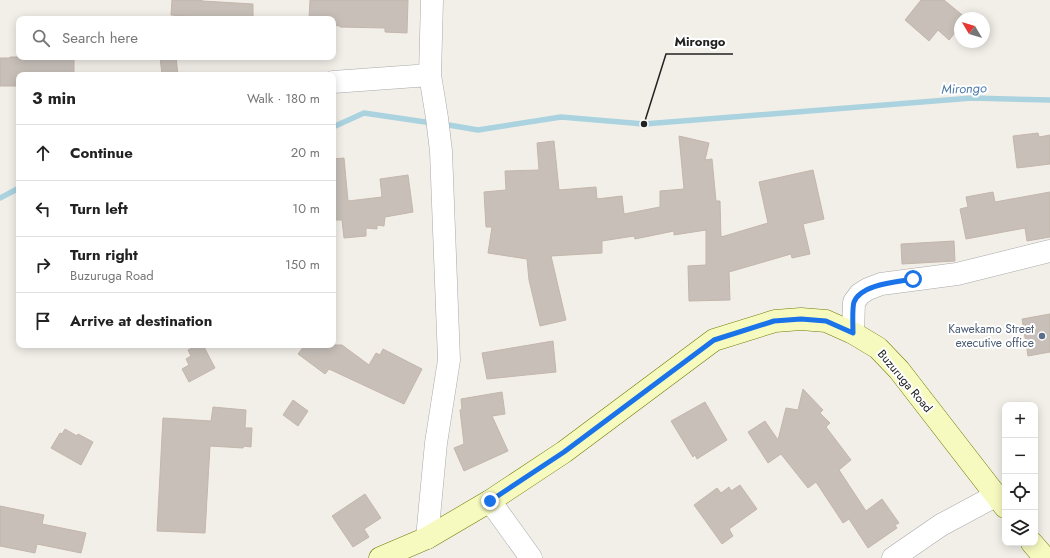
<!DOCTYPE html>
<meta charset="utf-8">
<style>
body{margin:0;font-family:Jost,sans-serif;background:#f2f2f2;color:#222}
.controls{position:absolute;right:12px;bottom:12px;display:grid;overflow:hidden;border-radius:8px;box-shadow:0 2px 10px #0003}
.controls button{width:36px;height:36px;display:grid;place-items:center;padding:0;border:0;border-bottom:1px solid #e0e0e0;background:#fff;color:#222;font:20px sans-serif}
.compass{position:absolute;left:954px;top:12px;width:36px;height:36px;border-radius:50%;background:#fff;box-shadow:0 2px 10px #0003;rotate:308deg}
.stop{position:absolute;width:12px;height:12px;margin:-9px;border:3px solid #1a73e8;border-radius:50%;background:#fff}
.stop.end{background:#1a73e8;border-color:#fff;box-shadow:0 1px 4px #0008}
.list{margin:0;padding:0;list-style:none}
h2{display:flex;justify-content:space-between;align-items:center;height:52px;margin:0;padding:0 16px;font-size:17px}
h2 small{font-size:13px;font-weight:400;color:#767676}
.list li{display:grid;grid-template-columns:26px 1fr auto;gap:12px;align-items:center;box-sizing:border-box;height:56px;padding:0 16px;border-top:1px solid #e0e0e0}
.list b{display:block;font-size:15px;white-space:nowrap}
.list p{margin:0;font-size:13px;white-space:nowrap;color:#767676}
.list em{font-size:13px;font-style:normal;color:#767676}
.icon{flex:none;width:22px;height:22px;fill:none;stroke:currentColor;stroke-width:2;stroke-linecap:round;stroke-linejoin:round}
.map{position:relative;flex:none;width:1050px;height:558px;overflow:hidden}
.search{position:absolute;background:#fff;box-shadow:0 2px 10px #0003;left:16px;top:16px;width:320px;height:44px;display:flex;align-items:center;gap:10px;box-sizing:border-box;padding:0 14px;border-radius:8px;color:#767676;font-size:15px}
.panel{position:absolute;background:#fff;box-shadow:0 2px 10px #0003;left:16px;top:72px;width:320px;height:276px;border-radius:8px}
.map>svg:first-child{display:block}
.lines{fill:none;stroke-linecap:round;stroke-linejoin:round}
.stream{stroke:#aad3df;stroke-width:5.5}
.building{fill:#c7bfb8;stroke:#c4b6ab}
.street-casing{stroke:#a9a9a9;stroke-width:23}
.secondary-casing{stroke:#707d05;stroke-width:23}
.street{stroke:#fff;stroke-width:22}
.secondary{stroke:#f7fabf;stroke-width:22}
.route{stroke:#1a73e8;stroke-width:5}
.service-dot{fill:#5c6f8a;stroke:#fff;stroke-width:1.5}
.labels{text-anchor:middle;stroke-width:4;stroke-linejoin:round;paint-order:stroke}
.service-label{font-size:12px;fill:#4e5e75;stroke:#fff;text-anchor:end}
.street-label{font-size:12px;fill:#222;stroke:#fff}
.water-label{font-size:13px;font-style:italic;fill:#4a7aab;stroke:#fff}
.leader{fill:none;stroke:#222;stroke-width:1.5}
.callout-dot{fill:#222;stroke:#fff;stroke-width:1.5}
.callout-label{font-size:13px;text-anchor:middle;font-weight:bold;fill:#222;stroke:#fff;stroke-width:4;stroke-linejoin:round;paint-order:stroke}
</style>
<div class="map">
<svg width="1050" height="558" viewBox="0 0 1050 558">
<rect width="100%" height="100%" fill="#f2efe9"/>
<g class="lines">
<!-- stream -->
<path class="stream" d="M443,124L478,130L561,117L644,124L972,98L1050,100
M333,127L364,113L432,123
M0,198L19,188"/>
</g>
<!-- building -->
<path class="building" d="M172,0H202V1L253,4V19H218L171,15Z
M310,0H408L407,33L385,32V28L340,27V26L333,25V19H309Z
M921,0H944L966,18H960V27L949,40L938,30L929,41L905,20Z
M10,57H74V74L19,75V82H16V86H0V58H10Z
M160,57H176L178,75H162Z
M1038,133L1039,137L1050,135V164L1017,168L1013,136Z
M679,136L709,143L705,160L712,159L716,201H720L721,237L768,223L759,182L813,170L824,219L803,224L810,254L792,258L791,254L729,272L730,300L689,301L688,266L706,265V230L674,235V231L635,239L634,236L602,241V253L551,256L566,320L540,326L529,280L527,259L488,253L492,227H486L484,192L506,190L505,171L539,170L537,143L554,141L559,190L596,187L597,199L622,196L624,214L660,207V191L684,189Z
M344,158L348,201L382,197L380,179L408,175L413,212L385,217L384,226L377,225V229L366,228V236L344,238L342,220H333V159Z
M993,192L995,202L1050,192V237L1027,241L1025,228L966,239L960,209L968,207L966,197Z
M954,241L955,261L902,264L901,244Z
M1050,314V352L1028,356L1022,319Z
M553,341L556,372L487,379L482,353Z
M198,345H203L215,368L189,382L182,369L189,365L186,359L191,356L188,350Z
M305,345H342L369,365L376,353L380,355L383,349L422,369L404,404L329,369L325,374L298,354Z
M803,389L823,410L820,413L830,423L826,427L851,460L839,470L866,511L882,499L899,523L895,525L897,528L868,548L849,519L843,523L816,482L808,488L781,454L768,463L748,432L765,421L778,440L786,408L798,410Z
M502,392L505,414L492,416L508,451L464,471L454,448L464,444L460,410L462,409L461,399Z
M293,400L308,411L298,426L283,415Z
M705,402L727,440L697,459L695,455L693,457L671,421Z
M213,407L246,410L245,428H252L251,447L244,446L243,448L210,446L205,533L157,531L163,418L211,421Z
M65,429L77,436L78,434L93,442L81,465L51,448L60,433L62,434Z
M740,485L757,509L729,529L733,536L722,544L694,505L717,488L721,493L729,487L731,491Z
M365,494L381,518L364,529L369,537L353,547L332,516Z
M0,506L44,515L42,524L86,533L81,553L37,544L35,553L0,546Z"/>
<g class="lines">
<defs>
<path id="street" d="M333,82L430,75
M853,333L854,302L860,294L868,289L881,284L957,274L1050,251
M490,501L531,558
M427,538L436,443L449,360L441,151L437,118L430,75L432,0
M893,558L941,525L997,495"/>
<path id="secondary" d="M1032,543L1045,558
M380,558L427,538L490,501L564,452L714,340L775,321L801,319L826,321L853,333L878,348L899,370L1005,507"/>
</defs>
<!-- street casing -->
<use href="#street" class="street-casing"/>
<!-- secondary casing -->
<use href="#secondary" class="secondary-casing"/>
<!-- street -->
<use href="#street" class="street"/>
<!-- secondary -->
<use href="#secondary" class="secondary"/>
</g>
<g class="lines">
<!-- route -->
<path class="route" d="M490,501L564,452L714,340L774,321L801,319L826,321L853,333C853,326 852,308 854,302C861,284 897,282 913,279"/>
</g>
<!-- markers -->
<circle class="service-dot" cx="1042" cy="336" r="4"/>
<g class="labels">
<!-- service labels -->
<g class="service-label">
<text x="1034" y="333">Kawekamo Street<tspan x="1034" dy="14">executive office</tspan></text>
</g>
<!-- street labels -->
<g class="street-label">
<text transform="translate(905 381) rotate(50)" y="4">Buzuruga Road</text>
</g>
<!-- water labels -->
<g class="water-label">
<text transform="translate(964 88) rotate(-2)" y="5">Mirongo</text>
</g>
</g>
<!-- callouts -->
<path class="leader" d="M644 124L666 54H733"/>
<circle class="callout-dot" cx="644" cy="124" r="4"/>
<g class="callout-label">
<text x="700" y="46">Mirongo</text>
</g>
</svg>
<div class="controls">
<button>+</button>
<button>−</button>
<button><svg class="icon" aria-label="locate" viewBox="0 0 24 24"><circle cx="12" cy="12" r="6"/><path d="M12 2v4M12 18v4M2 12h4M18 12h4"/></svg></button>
<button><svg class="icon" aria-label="layers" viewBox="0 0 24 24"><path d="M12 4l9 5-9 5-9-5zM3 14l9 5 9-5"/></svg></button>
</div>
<svg class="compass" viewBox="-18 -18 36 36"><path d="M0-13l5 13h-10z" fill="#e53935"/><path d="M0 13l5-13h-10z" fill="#767676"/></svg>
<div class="stop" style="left:913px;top:279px"></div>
<div class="stop end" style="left:490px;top:501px"></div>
<div class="search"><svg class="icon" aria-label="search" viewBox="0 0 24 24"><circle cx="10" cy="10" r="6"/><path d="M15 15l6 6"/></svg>Search here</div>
<section class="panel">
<h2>3 min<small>Walk · 180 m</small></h2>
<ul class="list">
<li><svg class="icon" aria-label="ahead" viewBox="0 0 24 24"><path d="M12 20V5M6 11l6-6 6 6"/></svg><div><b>Continue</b></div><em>20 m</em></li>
<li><svg class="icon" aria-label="left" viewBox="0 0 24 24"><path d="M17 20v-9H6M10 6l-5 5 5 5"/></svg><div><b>Turn left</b></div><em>10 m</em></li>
<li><svg class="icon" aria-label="right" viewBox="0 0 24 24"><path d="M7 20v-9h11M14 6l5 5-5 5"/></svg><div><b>Turn right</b><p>Buzuruga Road</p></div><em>150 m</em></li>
<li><svg class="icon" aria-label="arrive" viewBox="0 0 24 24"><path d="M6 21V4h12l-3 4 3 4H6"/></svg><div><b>Arrive at destination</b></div></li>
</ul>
</section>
</div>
